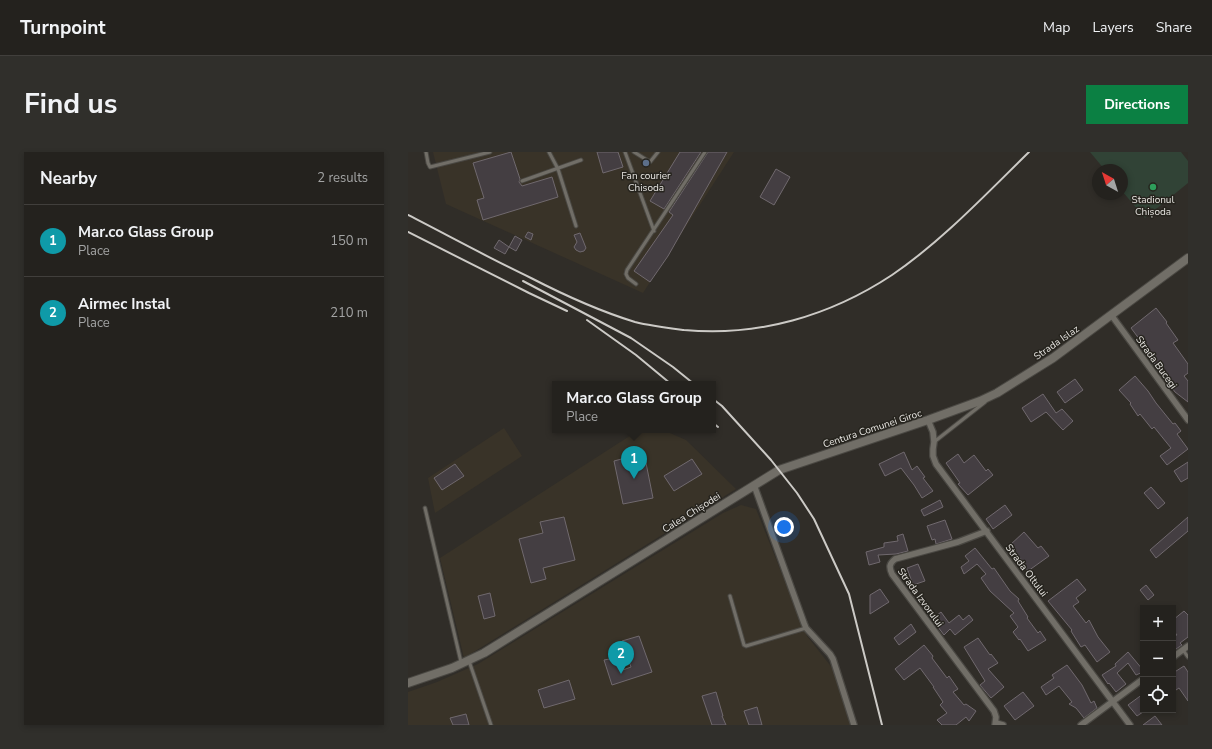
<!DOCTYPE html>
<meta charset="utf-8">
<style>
body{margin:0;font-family:"Nunito Sans",sans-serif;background:#302f2b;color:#f1f3f6}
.controls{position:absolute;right:12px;bottom:12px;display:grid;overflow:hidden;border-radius:0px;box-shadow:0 2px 6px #0003}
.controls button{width:36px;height:36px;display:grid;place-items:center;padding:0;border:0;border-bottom:1px solid #413f3c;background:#24221e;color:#f1f3f6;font:20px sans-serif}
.compass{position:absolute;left:684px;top:12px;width:36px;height:36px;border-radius:50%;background:#24221e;box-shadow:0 2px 6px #0003;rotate:321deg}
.you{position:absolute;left:376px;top:375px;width:14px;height:14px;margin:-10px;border:3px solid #fff;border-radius:50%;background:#1a73e8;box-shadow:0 0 0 6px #1a73e833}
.badge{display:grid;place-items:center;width:26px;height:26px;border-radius:50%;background:#0b8043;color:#fff;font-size:13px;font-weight:700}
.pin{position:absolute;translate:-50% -33px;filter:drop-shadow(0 1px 2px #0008)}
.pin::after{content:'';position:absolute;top:21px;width:14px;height:12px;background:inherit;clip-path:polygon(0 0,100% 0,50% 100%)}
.popup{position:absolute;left:144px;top:229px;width:164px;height:52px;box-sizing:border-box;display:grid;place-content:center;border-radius:0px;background:#24221e;filter:drop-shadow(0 1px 3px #0005);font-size:13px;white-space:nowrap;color:#a3a4a4}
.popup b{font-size:15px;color:#f1f3f6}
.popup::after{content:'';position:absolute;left:50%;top:100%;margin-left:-8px;border:8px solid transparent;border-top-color:#24221e}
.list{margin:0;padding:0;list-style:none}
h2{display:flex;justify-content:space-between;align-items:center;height:52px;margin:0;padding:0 16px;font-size:17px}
h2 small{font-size:13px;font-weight:400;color:#a3a4a4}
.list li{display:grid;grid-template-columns:26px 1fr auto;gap:12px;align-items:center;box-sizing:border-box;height:72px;padding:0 16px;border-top:1px solid #413f3c}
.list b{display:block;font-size:15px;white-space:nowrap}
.list p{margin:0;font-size:13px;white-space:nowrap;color:#a3a4a4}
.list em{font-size:13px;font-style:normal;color:#a3a4a4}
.icon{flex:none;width:22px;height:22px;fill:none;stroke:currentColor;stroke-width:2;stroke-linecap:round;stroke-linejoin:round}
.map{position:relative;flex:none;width:780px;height:573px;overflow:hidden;border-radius:0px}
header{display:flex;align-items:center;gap:24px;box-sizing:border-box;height:56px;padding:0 20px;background:#24221e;border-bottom:1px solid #413f3c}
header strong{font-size:19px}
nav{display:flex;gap:22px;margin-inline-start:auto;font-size:14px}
.intro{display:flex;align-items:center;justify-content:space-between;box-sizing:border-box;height:96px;padding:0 24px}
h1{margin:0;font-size:28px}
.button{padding:10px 18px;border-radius:0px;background:#0b8043;color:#fff;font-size:14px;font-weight:700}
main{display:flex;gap:24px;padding:0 24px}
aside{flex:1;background:#24221e;border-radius:0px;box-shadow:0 2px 6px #0003}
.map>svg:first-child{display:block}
.built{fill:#393328}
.green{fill:#314336}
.building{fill:#443e42;stroke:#70696e}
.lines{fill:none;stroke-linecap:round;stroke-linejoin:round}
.service-casing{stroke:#4a4843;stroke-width:5}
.minor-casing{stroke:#4a4843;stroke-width:8}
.secondary-casing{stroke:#4a4843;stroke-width:10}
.service{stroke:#716e67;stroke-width:3}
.minor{stroke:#716e67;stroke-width:5.5}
.secondary{stroke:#716e67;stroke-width:8}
.rail{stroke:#cccac6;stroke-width:2}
.service-dot{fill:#5c6f8a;stroke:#26241e;stroke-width:1.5}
.leisure-dot{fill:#2e9e5b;stroke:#26241e;stroke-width:1.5}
.labels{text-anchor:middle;stroke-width:3;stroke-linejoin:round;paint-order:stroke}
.poi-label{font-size:10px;fill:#e7e5e1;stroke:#26241e}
.street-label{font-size:10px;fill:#e7e5e1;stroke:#26241e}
</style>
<header>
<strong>Turnpoint</strong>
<nav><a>Map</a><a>Layers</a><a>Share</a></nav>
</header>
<div class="intro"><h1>Find us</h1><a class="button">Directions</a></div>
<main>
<aside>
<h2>Nearby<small>2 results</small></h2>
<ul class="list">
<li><span class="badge" style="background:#0f9aa8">1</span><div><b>Mar.co Glass Group</b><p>Place</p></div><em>150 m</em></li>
<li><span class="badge" style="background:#0f9aa8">2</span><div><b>Airmec Instal</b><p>Place</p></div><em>210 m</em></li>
</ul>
</aside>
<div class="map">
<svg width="780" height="573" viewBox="0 0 780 573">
<rect width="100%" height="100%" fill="#302d28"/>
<!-- built -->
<path class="built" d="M25,0H326L235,141L38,52Z
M96,276L114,304L27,361L20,326Z
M231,278H255L278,288L328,337L56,506L32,406Z
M333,353L348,357L399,484L425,517L442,573H0V540L29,530L70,512L315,361Z"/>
<!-- green -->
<path class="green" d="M682,0H773L780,9V31L737,66L714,39V18H697Z"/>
<!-- building -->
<path class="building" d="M103,0L112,27L111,30L114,34L144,25L150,45L75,68L69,48L76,46L65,11Z
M189,0H210L215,15L195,21Z
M272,0H293L256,57L242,49Z
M300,0H319L260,104L242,130L226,119L265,63L261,60Z
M368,17L382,25L366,53L352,45Z
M120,80L125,82L123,88L117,85Z
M172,81L178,96L176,99L172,100L168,98L166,95L169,90L166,83Z
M107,84L114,88L108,99L101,95Z
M91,88L101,95L97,102L86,96Z
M748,156L759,170L758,171L770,188L765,191L780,212V221L776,224L780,229V250L767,240L733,193L735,192L723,176Z
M727,224L740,239L748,251L765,272L767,271L773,279L769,282L780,297L759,313L752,304L763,296L746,275L744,277L732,262L730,264L722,252L723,251L711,238Z
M667,227L675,238L657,251L649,240Z
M635,242L648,261L654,257L665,269L655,278L638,260L623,270L614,256Z
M496,300L504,318L509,314L517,325L515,326L525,339L514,346L506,333L493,316L477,324L471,312Z
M236,301L245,346L215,352L206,309Z
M550,302L556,311L566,303L578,319L580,317L585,323L560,343L550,332L552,331L538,311Z
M284,307L294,322L266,339L256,324Z
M780,310V326L773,330L766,319Z
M47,312L56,324L34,338L26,326Z
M743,335L757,351L750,357L736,341Z
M532,348L535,355L516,364L513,358Z
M597,353L604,363L585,377L578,367Z
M156,365L167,408L135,416L138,427L123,431L111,387L135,381L132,370Z
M780,365V379L748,406L742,398Z
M537,368L544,387L528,392L527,387L524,388L519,374Z
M616,380L630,396L633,394L641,404L620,419L613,409L614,408L601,394Z
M495,382L500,399L488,402L470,403L472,410L461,413L458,400L476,395V391L490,389L489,384Z
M567,396L584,417L586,416L602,439L611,447L610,449L620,465L619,466L630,481L632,479L638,488L620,499L612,487L611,488L605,480L610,475L602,464L606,461L582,439L573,426L578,422L569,412L556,422L553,415L561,409L557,404Z
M510,412L517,429L505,433L499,416Z
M669,427L678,438L668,446L671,450L665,454L678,471L681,468L690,485L702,500L689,510L677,493L673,495L663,479L664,478L640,449Z
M738,433L746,443L740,448L732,438Z
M472,437L481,450L462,462V443Z
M82,441L87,464L76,467L70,444Z
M776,459L780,463V485L772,491L774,493L765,499V484L769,483L765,478V468Z
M533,460L541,471L551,463L555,468L561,463L565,468L547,483L542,477L536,483L524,467Z
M503,472L508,480L491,493L486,486Z
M231,484L244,520L204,533L196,508L207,506L212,519L223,515L214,489Z
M570,486L582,503L583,502L590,511L580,517L596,535L583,546L572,533L577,529L556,495Z
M516,493L525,504L524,506L539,526L541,524L550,537L545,540L556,553L558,552L568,559L561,569L558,565L548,573H534L529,568L539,561L532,553L535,550L525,535H526L512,516L496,528L487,517Z
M720,500L735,518V520L728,523L720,511L709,521L718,532L708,540L701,531L700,532L694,523L708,514L707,512Z
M659,513L674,533L683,551L686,549L689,556L676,566L668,556L661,552L664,550L651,534L638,543L633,535L646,526L644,523Z
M776,514L780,520V549L771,536L765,540V521Z
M161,528L167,547L136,556L130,538Z
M308,540L315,564H314L318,573H304L294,544Z
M615,540L626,554L607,568L596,554Z
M735,542V560L729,564L720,553Z
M349,555L354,573H341L336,559Z
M58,562L61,573H45L42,566Z
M747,564L754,573H735Z"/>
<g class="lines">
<defs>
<path id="service" d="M18,0L20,11L22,15L82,0
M141,0L150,17L168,74
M217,0L246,79
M226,0L242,10L250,0
M114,29L173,8
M228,132L220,126L218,122L219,118L297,0
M526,290L577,250
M17,356L53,510
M322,444L336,493L338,494L398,476
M775,498L780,505
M61,509L83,573"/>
<path id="minor" d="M704,164L780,268
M520,268L525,280L526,290L525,297V304L528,312L722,573
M346,333L396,471L398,476L422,502L425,507L446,573
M579,379L550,390L487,407C481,412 481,415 484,422L586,559L588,565L587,573
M765,505L780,494
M588,571L595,573
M673,573L735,527"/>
<path id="secondary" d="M0,531L44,516L76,501L371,318L520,268L572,249L589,241L645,206L780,106"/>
</defs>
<!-- service casing -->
<use href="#service" class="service-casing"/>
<!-- minor casing -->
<use href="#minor" class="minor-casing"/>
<!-- secondary casing -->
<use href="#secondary" class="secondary-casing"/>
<!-- service -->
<use href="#service" class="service"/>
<!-- minor -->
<use href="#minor" class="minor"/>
<!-- secondary -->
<use href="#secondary" class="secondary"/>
<!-- rail -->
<path class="rail" d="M0,63C41,84 81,106 123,126C156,143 191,159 227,170C243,174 260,176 276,178C350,185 422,164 484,123C534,89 578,42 621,0
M0,80L121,141L159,159
M115,129L223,186L265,215L286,232
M179,168L228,203L263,232
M305,247L314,254L363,308L389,341L406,367L441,442L474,573
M305,271L310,275"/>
</g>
<!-- markers -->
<circle class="service-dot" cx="238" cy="11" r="4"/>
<circle class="leisure-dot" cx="745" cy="35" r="4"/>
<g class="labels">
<!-- poi labels -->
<g class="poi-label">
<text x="238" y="27">Fan courier<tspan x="238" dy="12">Chisoda</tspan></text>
<text x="745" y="51">Stadionul<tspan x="745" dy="12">Chișoda</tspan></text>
</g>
<!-- street labels -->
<g class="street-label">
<text transform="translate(648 190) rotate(-35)" y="4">Strada Islaz</text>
<text transform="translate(749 210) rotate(54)" y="4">Strada Bucegi</text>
<text transform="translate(464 276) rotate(-18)" y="4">Centura Comunei Giroc</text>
<text transform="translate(283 360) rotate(-32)" y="4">Calea Chișodei</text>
<text transform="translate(619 418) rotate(53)" y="4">Strada Oltului</text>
<text transform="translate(513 445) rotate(54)" y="4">Strada Izvorului</text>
</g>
</g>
</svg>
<div class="controls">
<button>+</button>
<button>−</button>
<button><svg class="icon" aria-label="locate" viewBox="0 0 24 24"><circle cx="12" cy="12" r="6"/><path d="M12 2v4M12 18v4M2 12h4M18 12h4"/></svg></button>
</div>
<svg class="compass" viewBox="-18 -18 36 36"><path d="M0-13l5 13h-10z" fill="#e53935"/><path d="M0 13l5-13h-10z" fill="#a3a4a4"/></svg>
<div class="you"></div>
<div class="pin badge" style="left:226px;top:327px;background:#0f9aa8">1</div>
<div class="popup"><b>Mar.co Glass Group</b>Place</div>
<div class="pin badge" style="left:213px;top:522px;background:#0f9aa8">2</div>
</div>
</main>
